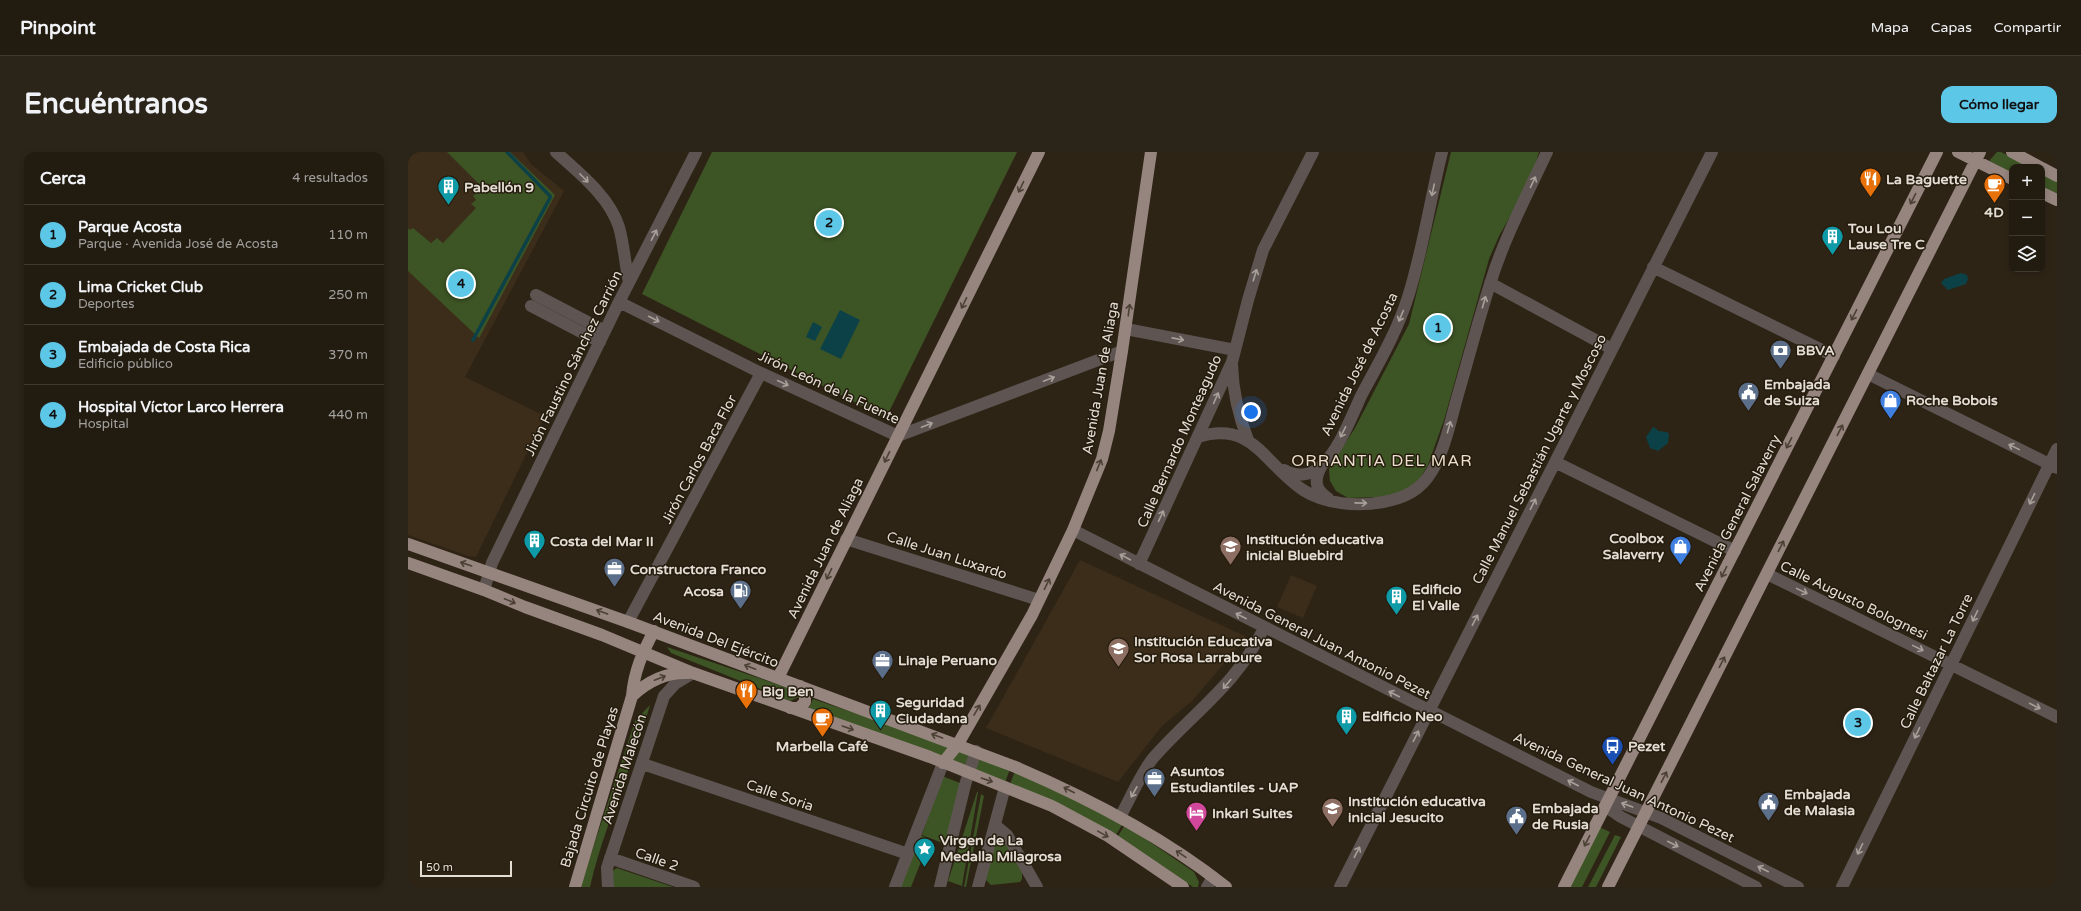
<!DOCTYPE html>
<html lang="es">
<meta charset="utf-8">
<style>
body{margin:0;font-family:"Varela Round",sans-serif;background:#2a2419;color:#f1f3f6}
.controls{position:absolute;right:12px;top:12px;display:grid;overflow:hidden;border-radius:8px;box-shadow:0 2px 6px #0003}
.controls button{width:36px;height:36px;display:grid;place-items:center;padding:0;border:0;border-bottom:1px solid #3f3930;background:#221b10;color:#f1f3f6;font:20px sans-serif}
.scale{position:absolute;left:12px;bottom:10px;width:92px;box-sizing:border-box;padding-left:4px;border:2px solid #e4ddd4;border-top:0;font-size:11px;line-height:14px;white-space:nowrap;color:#e4ddd4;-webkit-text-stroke:3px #241b0d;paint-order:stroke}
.you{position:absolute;left:843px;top:260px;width:14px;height:14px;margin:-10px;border:3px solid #fff;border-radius:50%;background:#1a73e8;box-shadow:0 0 0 6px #1a73e833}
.badge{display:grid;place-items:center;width:26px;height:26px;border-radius:50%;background:#5dc7e8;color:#111;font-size:13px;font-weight:700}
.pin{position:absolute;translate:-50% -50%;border:2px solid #fff;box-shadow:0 1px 4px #0006}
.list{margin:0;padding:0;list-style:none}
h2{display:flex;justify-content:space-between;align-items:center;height:52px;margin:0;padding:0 16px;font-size:17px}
h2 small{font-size:13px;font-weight:400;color:#a2a19f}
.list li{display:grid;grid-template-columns:26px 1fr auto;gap:12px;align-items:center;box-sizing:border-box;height:60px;padding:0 16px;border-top:1px solid #3f3930}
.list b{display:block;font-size:15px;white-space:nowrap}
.list p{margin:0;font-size:13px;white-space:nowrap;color:#a2a19f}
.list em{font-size:13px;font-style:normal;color:#a2a19f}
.icon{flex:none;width:22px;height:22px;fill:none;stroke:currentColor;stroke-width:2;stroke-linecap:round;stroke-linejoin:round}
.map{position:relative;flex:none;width:1649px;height:735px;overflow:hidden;border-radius:12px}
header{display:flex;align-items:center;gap:24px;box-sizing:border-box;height:56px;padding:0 20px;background:#221b10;border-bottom:1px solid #3f3930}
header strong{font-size:19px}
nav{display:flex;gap:22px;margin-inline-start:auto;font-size:14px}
.intro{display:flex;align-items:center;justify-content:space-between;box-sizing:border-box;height:96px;padding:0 24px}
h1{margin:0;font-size:28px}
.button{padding:10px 18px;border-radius:12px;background:#5dc7e8;color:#111;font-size:14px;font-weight:700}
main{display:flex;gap:24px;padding:0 24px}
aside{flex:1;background:#221b10;border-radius:12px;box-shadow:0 2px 6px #0003}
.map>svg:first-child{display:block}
.built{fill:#3b2d19}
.green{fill:#3d5424}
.water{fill:#0c4247}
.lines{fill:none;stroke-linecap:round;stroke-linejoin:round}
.stream{stroke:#0c4247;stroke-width:3.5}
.minor{stroke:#5e5552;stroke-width:12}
.major{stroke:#96847e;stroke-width:12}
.oneway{stroke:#a8a09a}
.oneway2{stroke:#4c4035}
.labels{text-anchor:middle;stroke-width:3;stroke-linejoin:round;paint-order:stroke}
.poi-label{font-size:14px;font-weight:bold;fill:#e4ddd4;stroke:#241b0d;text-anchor:start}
.street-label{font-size:14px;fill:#e4ddd4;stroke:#241b0d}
.quarter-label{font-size:16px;letter-spacing:1px;fill:#ecdfcd;stroke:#241b0d}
</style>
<header>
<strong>Pinpoint</strong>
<nav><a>Mapa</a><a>Capas</a><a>Compartir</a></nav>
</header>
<div class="intro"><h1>Encuéntranos</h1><a class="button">Cómo llegar</a></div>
<main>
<aside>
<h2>Cerca<small>4 resultados</small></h2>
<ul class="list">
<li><span class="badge">1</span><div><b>Parque Acosta</b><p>Parque · Avenida José de Acosta</p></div><em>110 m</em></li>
<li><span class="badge">2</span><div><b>Lima Cricket Club</b><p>Deportes</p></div><em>250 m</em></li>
<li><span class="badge">3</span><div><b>Embajada de Costa Rica</b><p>Edificio público</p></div><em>370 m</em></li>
<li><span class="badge">4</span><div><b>Hospital Víctor Larco Herrera</b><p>Hospital</p></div><em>440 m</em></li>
</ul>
</aside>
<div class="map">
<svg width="1649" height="735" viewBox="0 0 1649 735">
<rect width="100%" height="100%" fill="#2e2416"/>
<!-- built -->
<path class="built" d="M0,0H115L123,12L156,39L57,225L137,264L68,405L60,404L0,383Z
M672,408L839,485L784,549L754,574L710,630L578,576Z
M883,423L909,434L895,466L869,455Z"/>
<!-- green -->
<path class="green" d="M39,0H102L147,43L71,186L0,119V76L2,78L5,76L23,91L29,86L35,91L68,56L63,52L68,48L65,44L74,35Z
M304,0H609L478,266L234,142Z
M1043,0H1131L1122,30L1091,84L1081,107L1036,268L1020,313L1011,328L996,340L969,345L940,346L928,339L922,329L921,317L947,276L1001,172Z
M1589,0H1593L1624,15H1604V21L1581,9Z
M1634,20L1649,27V42L1634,35Z
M259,495L389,539L391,545L382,549L263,501Z
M405,547L566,601L561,615L401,556Z
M242,553C225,614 196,673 182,735H172L227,569Z
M569,603L602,617L597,631L564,617Z
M607,619L715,671L708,683L602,632Z
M534,624L557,633L542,694L514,683Z
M569,640H570L554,734L540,729Z
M573,642L576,644L558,735H556Z
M717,673L786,720L791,730L790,735H785L710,684Z
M1191,675L1202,680L1174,735H1160Z
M512,683L522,687L503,735H492Z
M1207,683L1213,685L1188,735H1180Z
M592,689L597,691L614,720V727L612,730L583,733L578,728L586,692Z
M209,716L265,735H205L204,719Z"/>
<!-- water -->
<path class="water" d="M1553,121L1559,123L1560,127L1558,132L1540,138L1533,131L1536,127Z
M432,158L452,168L433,207L412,197Z
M405,170L414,175L407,189L398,185Z
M1245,275L1249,277L1250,279L1259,280L1261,282L1260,291L1250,299L1242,296L1238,285Z"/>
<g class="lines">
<!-- stream -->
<path class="stream" d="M65,188L142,46V44L99,0"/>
<!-- minor -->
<path class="minor" d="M148,0C171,21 201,44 211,75C216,93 217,112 221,130
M1245,115L1426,204
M1082,131L1204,197
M128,143L197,179
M211,150L353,221L490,284L714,199
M123,154L192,190
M718,177L827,198
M824,213C825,240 830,263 840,288
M1460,222L1649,316
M790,285C845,268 856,312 895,338C917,352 949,355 975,350C997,346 1013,338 1024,319C1037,297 1042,271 1049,246C1060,208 1070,170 1082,132C1096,86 1119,43 1139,0
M1147,310L1327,399
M913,315C906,328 907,338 920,346
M876,318C888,325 902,324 912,315C930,300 943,266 953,244C970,212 989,180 1000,145C1015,98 1022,48 1034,0
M665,378L1183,640L1253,666L1390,735
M438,387L631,448
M731,412L824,210L840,148L855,98L905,0
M1359,422L1649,565
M76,438L84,411L211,150L288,0
M220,470L353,221
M235,612L500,702
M1197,654L1213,665L1348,735
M712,665C721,649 735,617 746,605C786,560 829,532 856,476
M587,673L599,683L629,735
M202,706L286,735
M200,735L199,716L256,544L267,532L285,521
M487,735L535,611
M532,735L557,633L568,599
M570,735L597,635
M799,735L805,725
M932,735L1304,0
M1434,735L1649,297"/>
<!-- major -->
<path class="major" d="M1550,0L1604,27
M1604,0L1632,15
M1634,16L1649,24
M1634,41L1649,48
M0,392L220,470L605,614C680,646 754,684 818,735
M0,411L76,438L117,455L194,483L285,521L522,605L644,654L700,684L775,735
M370,526L631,0
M224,544C240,529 258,520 280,521
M382,556H391L397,550V541L392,534
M535,611L550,592L624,463L665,378L694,307L701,279L714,199L743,0
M167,735L224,544C226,520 234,501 246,479
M1156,735L1529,0
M1200,735L1572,0"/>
</g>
<!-- one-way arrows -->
<defs><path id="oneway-shaft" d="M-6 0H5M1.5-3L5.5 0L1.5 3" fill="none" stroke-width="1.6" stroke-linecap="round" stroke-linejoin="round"/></defs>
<g class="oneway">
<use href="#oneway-shaft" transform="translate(176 26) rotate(45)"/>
<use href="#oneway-shaft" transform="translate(1125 30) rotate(-65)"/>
<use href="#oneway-shaft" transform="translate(1025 38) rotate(102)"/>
<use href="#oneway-shaft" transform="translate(246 83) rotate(-63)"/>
<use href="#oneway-shaft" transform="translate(847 123) rotate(-73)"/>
<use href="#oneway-shaft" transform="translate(1076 150) rotate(-74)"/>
<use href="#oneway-shaft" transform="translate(993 164) rotate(113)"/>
<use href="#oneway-shaft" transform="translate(246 167) rotate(27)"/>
<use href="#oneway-shaft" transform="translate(770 187) rotate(11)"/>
<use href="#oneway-shaft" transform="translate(641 227) rotate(-21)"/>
<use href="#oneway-shaft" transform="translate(375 231) rotate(25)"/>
<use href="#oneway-shaft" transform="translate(808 246) rotate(-66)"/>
<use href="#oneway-shaft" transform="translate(519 273) rotate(-21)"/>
<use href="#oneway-shaft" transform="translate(1041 275) rotate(-74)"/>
<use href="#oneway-shaft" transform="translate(935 280) rotate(117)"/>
<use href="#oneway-shaft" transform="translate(1606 295) rotate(-154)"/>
<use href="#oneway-shaft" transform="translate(1624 347) rotate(116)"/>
<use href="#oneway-shaft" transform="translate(953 351) rotate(1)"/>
<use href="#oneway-shaft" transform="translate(1125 352) rotate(-63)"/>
<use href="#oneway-shaft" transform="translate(753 364) rotate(-65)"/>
<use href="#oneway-shaft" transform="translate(717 405) rotate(-152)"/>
<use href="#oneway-shaft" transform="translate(1394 439) rotate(26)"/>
<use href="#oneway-shaft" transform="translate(833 464) rotate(-153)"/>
<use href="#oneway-shaft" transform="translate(1567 464) rotate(116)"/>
<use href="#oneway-shaft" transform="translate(1067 468) rotate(-63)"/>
<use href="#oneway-shaft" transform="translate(1510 496) rotate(26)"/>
<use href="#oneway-shaft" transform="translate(819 532) rotate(130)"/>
<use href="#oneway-shaft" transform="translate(986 542) rotate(-153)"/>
<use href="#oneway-shaft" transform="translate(1627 554) rotate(26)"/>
<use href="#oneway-shaft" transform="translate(1509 581) rotate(116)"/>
<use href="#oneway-shaft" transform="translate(1008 584) rotate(-63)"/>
<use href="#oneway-shaft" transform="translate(1165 631) rotate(-153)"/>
<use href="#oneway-shaft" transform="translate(726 640) rotate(119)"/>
<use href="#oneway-shaft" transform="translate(1219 653) rotate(-160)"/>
<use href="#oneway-shaft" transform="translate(1265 692) rotate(27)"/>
<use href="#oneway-shaft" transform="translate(1452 697) rotate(116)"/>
<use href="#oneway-shaft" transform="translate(949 700) rotate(-63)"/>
<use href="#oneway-shaft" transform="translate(1355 717) rotate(-153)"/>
</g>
<g class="oneway2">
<use href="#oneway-shaft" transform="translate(613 35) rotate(116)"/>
<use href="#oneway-shaft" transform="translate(1505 47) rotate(117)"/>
<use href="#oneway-shaft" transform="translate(556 151) rotate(116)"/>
<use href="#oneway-shaft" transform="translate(721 158) rotate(-82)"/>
<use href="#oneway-shaft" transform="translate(1446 163) rotate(117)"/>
<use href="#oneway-shaft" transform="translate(1432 278) rotate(-63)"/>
<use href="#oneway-shaft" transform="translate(1381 291) rotate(117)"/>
<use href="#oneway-shaft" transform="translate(479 305) rotate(116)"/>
<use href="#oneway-shaft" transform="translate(691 313) rotate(-68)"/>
<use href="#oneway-shaft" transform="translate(1373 394) rotate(-63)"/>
<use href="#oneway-shaft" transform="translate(58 412) rotate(-161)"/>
<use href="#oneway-shaft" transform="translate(1316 420) rotate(117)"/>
<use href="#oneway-shaft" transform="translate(421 422) rotate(116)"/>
<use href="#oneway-shaft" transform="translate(639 432) rotate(-64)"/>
<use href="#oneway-shaft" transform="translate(102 449) rotate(23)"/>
<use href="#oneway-shaft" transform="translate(194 460) rotate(-160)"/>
<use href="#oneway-shaft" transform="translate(1314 510) rotate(-63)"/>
<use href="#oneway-shaft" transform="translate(342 515) rotate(-159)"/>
<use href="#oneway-shaft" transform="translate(252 526) rotate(-21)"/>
<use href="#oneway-shaft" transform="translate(569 558) rotate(-60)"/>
<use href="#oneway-shaft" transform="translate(440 576) rotate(19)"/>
<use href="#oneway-shaft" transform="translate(529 584) rotate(-160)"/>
<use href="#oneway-shaft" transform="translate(1256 625) rotate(-63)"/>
<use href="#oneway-shaft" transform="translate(579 628) rotate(19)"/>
<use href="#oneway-shaft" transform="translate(661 638) rotate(-153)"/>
<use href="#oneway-shaft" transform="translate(695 682) rotate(29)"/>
<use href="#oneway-shaft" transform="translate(1179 689) rotate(117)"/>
<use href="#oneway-shaft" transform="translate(773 702) rotate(-146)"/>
</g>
<!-- icons -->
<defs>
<symbol id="restaurant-pin" viewBox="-11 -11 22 30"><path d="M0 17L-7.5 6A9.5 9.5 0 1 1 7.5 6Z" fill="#e8710a" stroke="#241b0d"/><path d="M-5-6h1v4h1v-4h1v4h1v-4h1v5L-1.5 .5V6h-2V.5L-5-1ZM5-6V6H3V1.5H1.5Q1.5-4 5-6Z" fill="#fff"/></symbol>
<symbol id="cafe-pin" viewBox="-11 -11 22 30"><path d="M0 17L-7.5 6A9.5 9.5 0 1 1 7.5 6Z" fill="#e8710a" stroke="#241b0d"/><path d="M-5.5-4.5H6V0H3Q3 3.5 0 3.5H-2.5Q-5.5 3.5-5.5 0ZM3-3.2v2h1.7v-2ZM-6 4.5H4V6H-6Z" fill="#fff"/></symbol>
<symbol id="building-pin" viewBox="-11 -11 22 30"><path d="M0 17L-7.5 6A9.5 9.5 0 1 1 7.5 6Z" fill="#0f9aa8" stroke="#241b0d"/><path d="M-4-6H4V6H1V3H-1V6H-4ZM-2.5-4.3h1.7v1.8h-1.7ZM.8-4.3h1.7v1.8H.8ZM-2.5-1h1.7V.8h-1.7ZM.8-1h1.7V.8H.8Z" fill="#fff"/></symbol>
<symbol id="bank-pin" viewBox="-11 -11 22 30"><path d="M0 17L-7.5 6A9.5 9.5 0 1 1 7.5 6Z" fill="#5c6f8a" stroke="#241b0d"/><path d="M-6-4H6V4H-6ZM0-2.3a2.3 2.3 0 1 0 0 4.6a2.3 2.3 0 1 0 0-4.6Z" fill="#fff"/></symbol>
<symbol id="civic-pin" viewBox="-11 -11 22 30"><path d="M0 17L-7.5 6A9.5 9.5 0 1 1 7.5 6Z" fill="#5c6f8a" stroke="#241b0d"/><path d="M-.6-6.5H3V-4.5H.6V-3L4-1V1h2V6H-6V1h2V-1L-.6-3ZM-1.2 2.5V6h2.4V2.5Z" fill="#fff"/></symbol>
<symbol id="shop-pin" viewBox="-11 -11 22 30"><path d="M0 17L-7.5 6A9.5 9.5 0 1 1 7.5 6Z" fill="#3f7fe0" stroke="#241b0d"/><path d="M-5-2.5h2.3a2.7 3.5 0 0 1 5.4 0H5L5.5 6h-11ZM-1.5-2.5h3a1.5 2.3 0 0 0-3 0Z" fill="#fff"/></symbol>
<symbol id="school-pin" viewBox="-11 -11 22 30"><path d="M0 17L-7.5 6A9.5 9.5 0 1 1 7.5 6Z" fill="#8d6e63" stroke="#241b0d"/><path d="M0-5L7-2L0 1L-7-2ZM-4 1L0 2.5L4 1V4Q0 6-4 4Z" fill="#fff"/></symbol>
<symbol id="office-pin" viewBox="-11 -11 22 30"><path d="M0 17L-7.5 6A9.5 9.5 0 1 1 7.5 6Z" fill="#5c6f8a" stroke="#241b0d"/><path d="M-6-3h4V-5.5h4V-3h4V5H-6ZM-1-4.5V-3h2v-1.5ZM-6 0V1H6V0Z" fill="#fff"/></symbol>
<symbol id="fuel-pin" viewBox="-11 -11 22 30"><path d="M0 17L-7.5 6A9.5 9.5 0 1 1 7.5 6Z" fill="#5c6f8a" stroke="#241b0d"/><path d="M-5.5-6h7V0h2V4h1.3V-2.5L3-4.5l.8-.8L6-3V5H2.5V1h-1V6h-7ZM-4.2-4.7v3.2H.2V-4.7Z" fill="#fff"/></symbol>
<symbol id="bus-pin" viewBox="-11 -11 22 30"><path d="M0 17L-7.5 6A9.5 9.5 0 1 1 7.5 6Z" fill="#1a4fb4" stroke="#241b0d"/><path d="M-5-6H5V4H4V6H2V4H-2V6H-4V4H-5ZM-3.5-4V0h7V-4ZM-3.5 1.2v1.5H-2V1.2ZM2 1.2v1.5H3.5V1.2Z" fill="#fff"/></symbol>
<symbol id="hotel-pin" viewBox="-11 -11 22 30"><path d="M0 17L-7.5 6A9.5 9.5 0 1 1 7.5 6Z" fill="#d1479c" stroke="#241b0d"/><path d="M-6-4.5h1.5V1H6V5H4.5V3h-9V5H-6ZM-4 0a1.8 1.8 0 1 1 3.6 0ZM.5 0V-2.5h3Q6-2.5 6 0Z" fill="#fff"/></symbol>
<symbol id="sight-pin" viewBox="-11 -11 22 30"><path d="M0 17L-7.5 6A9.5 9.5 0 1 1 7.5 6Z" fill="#0f9aa8" stroke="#241b0d"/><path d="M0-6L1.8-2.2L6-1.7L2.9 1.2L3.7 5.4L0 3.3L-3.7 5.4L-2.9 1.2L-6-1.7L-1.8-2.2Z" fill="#fff"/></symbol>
</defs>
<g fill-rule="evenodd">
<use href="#restaurant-pin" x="1450" y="14" width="25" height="34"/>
<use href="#cafe-pin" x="1574" y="20" width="25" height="34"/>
<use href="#building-pin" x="28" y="22" width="25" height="34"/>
<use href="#building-pin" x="1412" y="72" width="25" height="34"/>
<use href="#bank-pin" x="1360" y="186" width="25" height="34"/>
<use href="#civic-pin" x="1328" y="228" width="25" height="34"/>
<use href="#shop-pin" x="1470" y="236" width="25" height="34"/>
<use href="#building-pin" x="114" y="376" width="25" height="34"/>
<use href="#shop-pin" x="1260" y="382" width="25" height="34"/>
<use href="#school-pin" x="810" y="382" width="25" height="34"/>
<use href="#office-pin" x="194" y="404" width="25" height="34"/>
<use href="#fuel-pin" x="320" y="426" width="25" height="34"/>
<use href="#building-pin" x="976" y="432" width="25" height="34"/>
<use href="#school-pin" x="698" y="484" width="25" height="34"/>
<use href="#office-pin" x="462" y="496" width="25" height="34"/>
<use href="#restaurant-pin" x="326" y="526" width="25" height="34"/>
<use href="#building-pin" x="460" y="546" width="25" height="34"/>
<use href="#building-pin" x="926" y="552" width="25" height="34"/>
<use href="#cafe-pin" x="402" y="554" width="25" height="34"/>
<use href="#bus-pin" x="1192" y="582" width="25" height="34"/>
<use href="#office-pin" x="734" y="614" width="25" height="34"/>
<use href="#civic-pin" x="1348" y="638" width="25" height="34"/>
<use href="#school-pin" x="912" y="644" width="25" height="34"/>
<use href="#hotel-pin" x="776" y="648" width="25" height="34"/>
<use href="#civic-pin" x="1096" y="652" width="25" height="34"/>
<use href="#sight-pin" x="504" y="684" width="25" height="34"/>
</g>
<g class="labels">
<!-- poi labels -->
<g class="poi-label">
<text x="1478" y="32">La Baguette</text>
<text x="56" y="40">Pabellón 9</text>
<text x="1586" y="65" text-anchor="middle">4D</text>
<text x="1440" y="81">Tou Lou<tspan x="1440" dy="16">Lause Tre C</tspan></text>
<text x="1388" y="203">BBVA</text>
<text x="1356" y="237">Embajada<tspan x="1356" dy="16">de Suiza</tspan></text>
<text x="1498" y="253">Roche Bobois</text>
<text x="1256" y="391" text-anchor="end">Coolbox<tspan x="1256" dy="16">Salaverry</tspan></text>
<text x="838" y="392">Institución educativa<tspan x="838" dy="16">inicial Bluebird</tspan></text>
<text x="142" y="394">Costa del Mar II</text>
<text x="222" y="422">Constructora Franco</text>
<text x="1004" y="442">Edificio<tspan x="1004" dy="16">El Valle</tspan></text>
<text x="316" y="444" text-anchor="end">Acosa</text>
<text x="726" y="494">Institución Educativa<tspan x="726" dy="16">Sor Rosa Larrabure</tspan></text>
<text x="490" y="513">Linaje Peruano</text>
<text x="354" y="544">Big Ben</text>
<text x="488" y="555">Seguridad<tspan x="488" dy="16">Ciudadana</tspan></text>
<text x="954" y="569">Edificio Neo</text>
<text x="414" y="599" text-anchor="middle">Marbella Café</text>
<text x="1220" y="599">Pezet</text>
<text x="762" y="624">Asuntos<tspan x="762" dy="16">Estudiantiles - UAP</tspan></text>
<text x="1376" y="647">Embajada<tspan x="1376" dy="16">de Malasia</tspan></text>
<text x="940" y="654">Institución educativa<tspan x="940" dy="16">inicial Jesucito</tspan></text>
<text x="1124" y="661">Embajada<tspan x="1124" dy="16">de Rusia</tspan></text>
<text x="804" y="666">Inkari Suites</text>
<text x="532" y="693">Virgen de La<tspan x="532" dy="16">Medalla Milagrosa</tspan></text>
</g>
<!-- street labels -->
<g class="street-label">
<text transform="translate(165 211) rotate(-64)" y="5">Jirón Faustino Sánchez Carrión</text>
<text transform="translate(951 212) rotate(-64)" y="5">Avenida José de Acosta</text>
<text transform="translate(692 226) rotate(-80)" y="5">Avenida Juan de Aliaga</text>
<text transform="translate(421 235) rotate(25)" y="5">Jirón León de la Fuente</text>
<text transform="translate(771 289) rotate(-66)" y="5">Calle Bernardo Monteagudo</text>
<text transform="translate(291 307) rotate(-62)" y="5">Jirón Carlos Baca Flor</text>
<text transform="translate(1131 307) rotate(-63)" y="5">Calle Manuel Sebastián Ugarte y Moscoso</text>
<text transform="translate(1329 361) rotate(-63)" y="5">Avenida General Salaverry</text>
<text transform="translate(417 396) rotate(-64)" y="5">Avenida Juan de Aliaga</text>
<text transform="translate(539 403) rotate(18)" y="5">Calle Juan Luxardo</text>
<text transform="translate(1446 448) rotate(26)" y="5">Calle Augusto Bolognesi</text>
<text transform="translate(308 487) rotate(21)" y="5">Avenida Del Ejército</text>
<text transform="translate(914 488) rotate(27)" y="5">Avenida General Juan Antonio Pezet</text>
<text transform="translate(1528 509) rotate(-64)" y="5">Calle Baltazar La Torre</text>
<text transform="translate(216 617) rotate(-72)" y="5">Avenida Malecón</text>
<text transform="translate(181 635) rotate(-73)" y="5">Bajada Circuito de Playas</text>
<text transform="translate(1216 635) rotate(25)" y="5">Avenida General Juan Antonio Pezet</text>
<text transform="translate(372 643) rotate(19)" y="5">Calle Soria</text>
<text transform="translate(249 707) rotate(19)" y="5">Calle 2</text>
</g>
<!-- quarter labels -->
<g class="quarter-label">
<text x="974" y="314">ORRANTIA DEL MAR</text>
</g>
</g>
</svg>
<div class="controls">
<button>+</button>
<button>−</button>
<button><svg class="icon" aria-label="layers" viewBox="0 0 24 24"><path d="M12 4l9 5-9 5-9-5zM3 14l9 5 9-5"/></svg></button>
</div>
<div class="scale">50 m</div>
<div class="you"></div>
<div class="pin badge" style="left:1030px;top:176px">1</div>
<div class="pin badge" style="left:421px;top:71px">2</div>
<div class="pin badge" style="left:1450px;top:571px">3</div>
<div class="pin badge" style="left:53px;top:132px">4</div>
</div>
</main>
